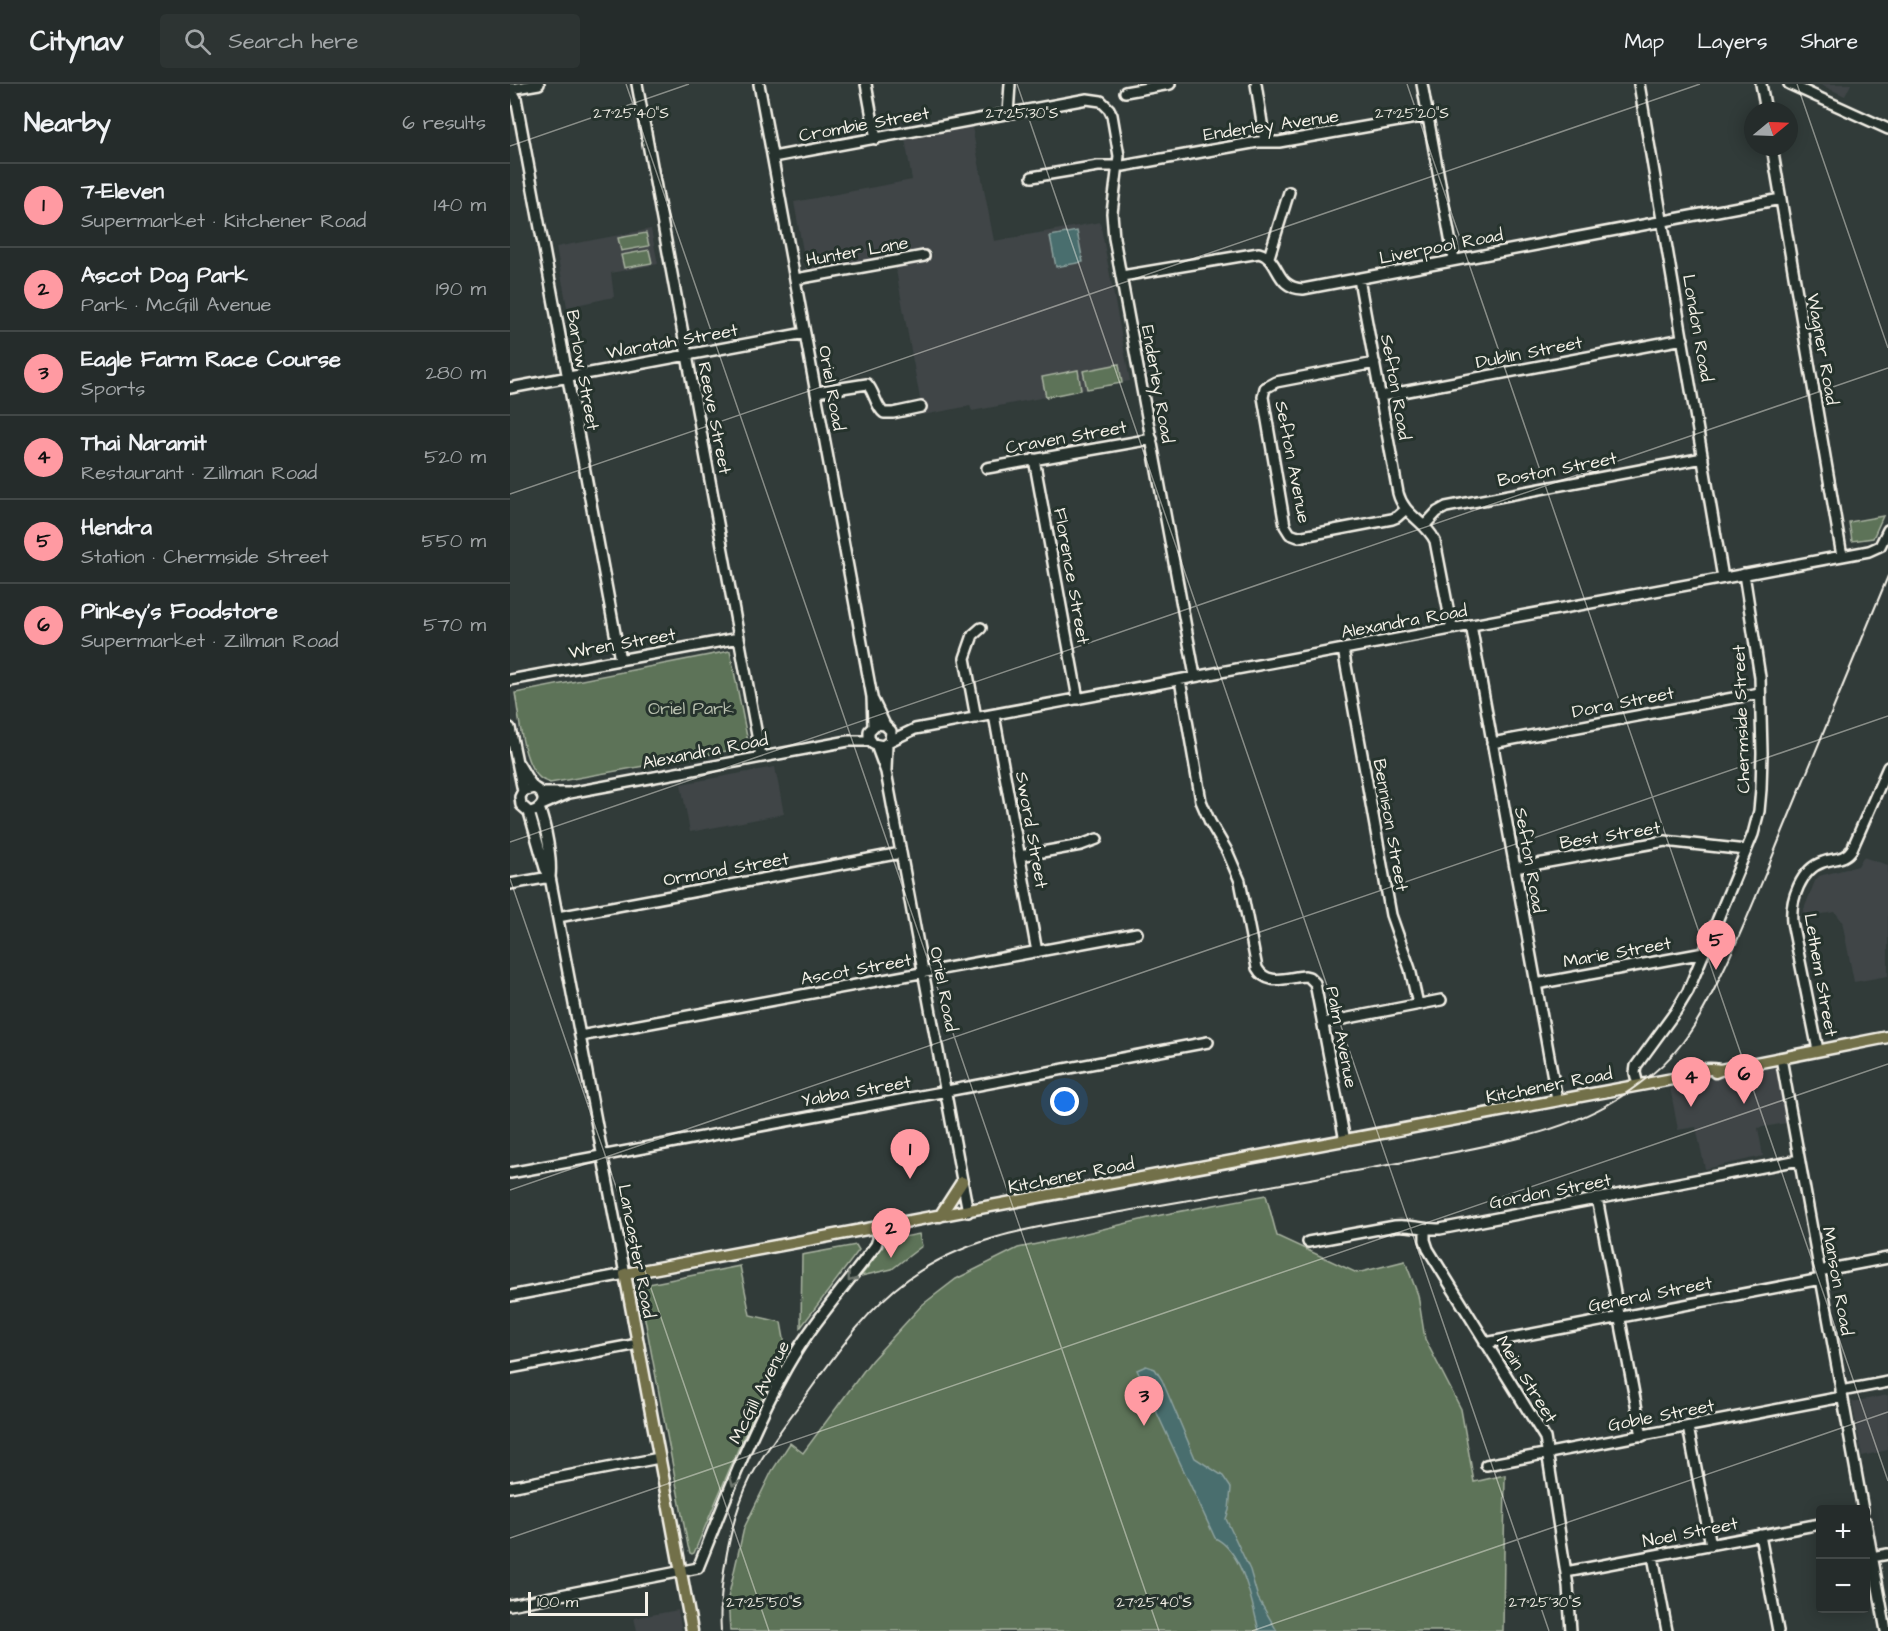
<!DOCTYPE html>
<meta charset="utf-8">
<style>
body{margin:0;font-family:"Architects Daughter",sans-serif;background:#2d3433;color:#f1f3f6}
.controls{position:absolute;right:18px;bottom:18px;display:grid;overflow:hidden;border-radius:6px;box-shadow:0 3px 15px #0003}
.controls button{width:54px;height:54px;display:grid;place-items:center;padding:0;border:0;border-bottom:2px solid #424847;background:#252c2b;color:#f1f3f6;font:30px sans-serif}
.compass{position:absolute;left:1234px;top:18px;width:54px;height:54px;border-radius:50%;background:#252c2b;box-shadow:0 3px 15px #0003;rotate:71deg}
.scale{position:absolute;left:18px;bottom:15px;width:120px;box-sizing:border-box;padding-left:6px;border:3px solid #f4f1e8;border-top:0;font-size:16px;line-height:21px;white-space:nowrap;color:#f4f1e8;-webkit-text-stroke:4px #26332d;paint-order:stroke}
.you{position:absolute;left:555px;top:1018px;width:21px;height:21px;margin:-15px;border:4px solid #fff;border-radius:50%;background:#1a73e8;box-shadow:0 0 0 9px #1a73e833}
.badge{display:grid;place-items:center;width:39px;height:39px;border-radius:50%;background:#ff9aa2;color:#111;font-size:20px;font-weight:700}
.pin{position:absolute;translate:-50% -50px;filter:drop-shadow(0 2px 3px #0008)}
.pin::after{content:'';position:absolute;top:32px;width:21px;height:18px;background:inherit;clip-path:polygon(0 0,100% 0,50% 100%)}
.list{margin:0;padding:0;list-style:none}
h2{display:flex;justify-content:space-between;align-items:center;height:78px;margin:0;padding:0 24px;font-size:26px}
h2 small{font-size:20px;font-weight:400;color:#a3a7a9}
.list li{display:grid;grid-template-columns:39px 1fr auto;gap:18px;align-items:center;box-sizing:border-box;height:84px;padding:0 24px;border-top:2px solid #424847}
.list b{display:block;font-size:22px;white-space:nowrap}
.list p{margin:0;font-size:20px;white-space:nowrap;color:#a3a7a9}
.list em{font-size:20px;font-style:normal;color:#a3a7a9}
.icon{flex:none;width:33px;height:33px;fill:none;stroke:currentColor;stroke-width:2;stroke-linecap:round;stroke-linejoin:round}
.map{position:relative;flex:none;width:1378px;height:1547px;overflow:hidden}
header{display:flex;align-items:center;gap:36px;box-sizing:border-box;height:84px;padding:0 30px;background:#252c2b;border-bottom:2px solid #424847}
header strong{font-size:28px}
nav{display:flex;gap:33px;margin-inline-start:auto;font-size:21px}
.search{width:420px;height:54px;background:#2d3433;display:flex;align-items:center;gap:15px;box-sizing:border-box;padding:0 21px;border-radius:6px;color:#a3a7a9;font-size:22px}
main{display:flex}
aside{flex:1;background:#252c2b}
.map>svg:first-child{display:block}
.built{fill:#3f4547}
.green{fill:#5d7358;stroke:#a8b2a0;stroke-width:1.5}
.water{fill:#496e6e;stroke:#8da29f;stroke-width:1.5}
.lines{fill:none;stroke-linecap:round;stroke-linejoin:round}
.minor-casing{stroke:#f4f1e8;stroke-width:14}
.major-casing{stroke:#f4f1e8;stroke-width:15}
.minor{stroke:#26332d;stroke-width:9}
.major{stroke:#726f4a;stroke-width:10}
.rail{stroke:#f4f1e8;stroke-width:2}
.oneway{stroke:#6e766e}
.ticks{fill:none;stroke:#f4f1e8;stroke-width:1.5;stroke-opacity:0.45}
.labels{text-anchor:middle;stroke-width:6;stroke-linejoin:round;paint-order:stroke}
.street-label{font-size:18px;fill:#f4f1e8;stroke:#26332d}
.park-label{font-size:18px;fill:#b8bfae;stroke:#26332d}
.ticks-label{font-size:15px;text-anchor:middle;fill:#f4f1e8;stroke:#26332d;stroke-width:6;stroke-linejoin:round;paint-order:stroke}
</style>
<header>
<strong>Citynav</strong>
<div class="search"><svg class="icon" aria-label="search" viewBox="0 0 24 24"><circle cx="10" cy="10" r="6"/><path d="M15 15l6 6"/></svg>Search here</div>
<nav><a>Map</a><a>Layers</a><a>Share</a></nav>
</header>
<main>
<aside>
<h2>Nearby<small>6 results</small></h2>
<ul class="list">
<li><span class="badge">1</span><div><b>7-Eleven</b><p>Supermarket · Kitchener Road</p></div><em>140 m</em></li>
<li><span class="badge">2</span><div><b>Ascot Dog Park</b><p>Park · McGill Avenue</p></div><em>190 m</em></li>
<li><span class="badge">3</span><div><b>Eagle Farm Race Course</b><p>Sports</p></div><em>280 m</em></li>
<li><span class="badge">4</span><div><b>Thai Naramit</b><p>Restaurant · Zillman Road</p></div><em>520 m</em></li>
<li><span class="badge">5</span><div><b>Hendra</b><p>Station · Chermside Street</p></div><em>550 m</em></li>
<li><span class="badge">6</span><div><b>Pinkey's Foodstore</b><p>Supermarket · Zillman Road</p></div><em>570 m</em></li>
</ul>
</aside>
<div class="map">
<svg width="1378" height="1547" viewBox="0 0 1378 1547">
<rect width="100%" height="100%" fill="#313b39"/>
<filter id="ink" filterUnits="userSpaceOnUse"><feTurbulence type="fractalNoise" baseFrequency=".0167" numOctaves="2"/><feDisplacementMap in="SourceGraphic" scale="12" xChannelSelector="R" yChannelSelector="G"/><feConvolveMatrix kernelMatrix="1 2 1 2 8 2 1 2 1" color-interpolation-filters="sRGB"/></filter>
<g filter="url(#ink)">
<!-- built -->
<path class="built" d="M1309,0H1341L1335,12Z
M462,43L484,157L590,138L620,297L462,327L460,322L413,331L385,181L422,174L421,167L297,189L284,118L402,96L395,55Z
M141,145L148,180L101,189L104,213L57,223L46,163Z
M265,683L274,730L180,748L171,700Z
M1353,773L1378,781V892L1344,898L1332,837L1325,828L1294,833V825L1305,797L1309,792L1348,782Z
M1267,983L1276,1039L1248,1044L1253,1072L1195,1085L1186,1043L1168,1046L1160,1003Z
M1378,1311V1366L1352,1372L1342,1318Z
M168,1526L172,1547H127L124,1534Z"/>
<!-- green -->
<path class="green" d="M136,149L139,162L111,167L108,154Z
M139,166L142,179L114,184L111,171Z
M609,280L612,299L577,305L573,287Z
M568,286L571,306L536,313L532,293Z
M1373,432L1363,454L1342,457L1339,438Z
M220,567L239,663L40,699C36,697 31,696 28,692C12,677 9,631 5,609Z
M756,1111L767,1152L847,1189L895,1177L908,1211L915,1255L951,1325L964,1398L995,1391L993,1547H220L218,1514L234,1444L262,1387L280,1359L293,1369L361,1277L412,1221L446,1195L508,1164L560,1153L651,1131Z
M409,1150L412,1162L382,1185L351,1192L378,1156Z
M346,1161L349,1166L291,1243L292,1171Z
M230,1182L240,1231L271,1238L276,1266L269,1277L232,1356L184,1469L182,1470L180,1469L178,1462L130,1209L131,1203L139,1200Z"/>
<!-- water -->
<path class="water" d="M567,147L573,178L546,183L540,152Z
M636,1282L645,1285L652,1296L685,1374L713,1392L721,1404L719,1426L716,1435L740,1486L748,1514L767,1547H749C742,1519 733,1467 705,1454L627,1286Z"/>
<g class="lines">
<defs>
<path id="minor" d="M127,0L251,673
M249,0L362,613L363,641
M356,0L366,55
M746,0L755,58
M912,0L944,176
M1129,0L1213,494
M1251,0L1256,27
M1279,0L1378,45
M0,4L6,14L110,576
M0,5L29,0
M615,8L660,0
M498,30L500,0
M1262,63L1332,472
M263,73L577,15L591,17L599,25L602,31L609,72L602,129L604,154L685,592
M522,93L588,82H613L748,58H769L917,32
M759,173L779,108
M612,192L749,169C771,175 764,204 793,205L1271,115
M286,195L414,172
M849,195L888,409C894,432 916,437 925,457L942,545
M865,279L766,298L755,304L753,313L775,442L780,450L788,453L882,435L887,433L896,425
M0,304L295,249
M306,308L357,300C365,308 365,322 374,329H383L411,323
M871,312L1173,255
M524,375L568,615
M477,384L642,355
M914,442L927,428L936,423L1193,374
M961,541L1047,1016
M833,565L881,831L900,885L908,920
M0,596L229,554
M670,596L691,717L700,738L717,767L730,797L747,884C757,903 778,893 795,892L799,893L805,899L835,1057
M363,616L375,641
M484,631L527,868
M466,634L455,574L463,551L471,544
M0,644L13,707
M380,657L381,647L375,641L366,640L359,647V654L363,660L373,662L380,657L405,645L1359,467L1370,462L1378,446
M982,659L1250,609
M366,661L376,688L458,1128
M8,679C13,686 16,694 22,701C23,704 27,705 29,707C39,717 29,727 19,728L11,721L10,713L13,707L24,704
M376,686L377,660
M31,709H59L338,657H361
M32,721L57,710
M29,724C36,742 42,774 40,793
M510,772L571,761L587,755
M1005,784L1155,757L1236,766
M0,800L40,793
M48,833L391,769
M1026,900L1194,869
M813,939L931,916
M70,952L627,849
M1308,966L1282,838C1280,816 1291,785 1313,778C1324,774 1335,776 1342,765L1378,683
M1271,974L1353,1426
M1128,1001L1125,989L1126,982L1166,927L1178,907L1243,750L1249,727L1251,705L1252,669L1250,593L1234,490
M0,1089L698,958
M1087,1114L1132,1352
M915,1145V1156L918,1165L1035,1354L1058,1502L1061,1547
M798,1158L885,1142C900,1140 914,1146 930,1145L1289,1076
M1309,1187L1378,1174
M0,1212L115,1190L40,793L35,784L19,728
M975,1259L1311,1195
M0,1284L128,1260
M1331,1307L1378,1298
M1178,1343L1201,1461
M976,1381L1332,1313
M0,1403L149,1374
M1356,1438L1376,1547
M1250,1451L1268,1547
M1143,1472L1157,1547
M1362,1473L1378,1470
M1056,1488L1310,1440
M0,1521L188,1484C215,1417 241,1346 277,1283C301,1241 337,1200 366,1161L368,1155L369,1144"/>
<path id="major" d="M1205,988L1210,986L1378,953
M430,1132L452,1098
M182,1547L115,1190L1168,994C1180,987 1196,983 1210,986"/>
</defs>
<!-- minor casing -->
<use href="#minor" class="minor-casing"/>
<!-- major casing -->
<use href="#major" class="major-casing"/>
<!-- minor -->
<use href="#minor" class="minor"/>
<!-- major -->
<use href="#major" class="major"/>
<!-- rail -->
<path class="rail" d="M211,1547C208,1502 220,1434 241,1393C255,1367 272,1344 290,1320C322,1276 353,1228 398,1195C464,1147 544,1141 622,1126C723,1108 824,1092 925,1072C996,1058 1070,1046 1129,1000C1146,988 1161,974 1173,958C1189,937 1201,913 1212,889C1235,842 1254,793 1274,744C1309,660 1343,576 1378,492"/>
</g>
<!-- one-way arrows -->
<defs><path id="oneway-chevron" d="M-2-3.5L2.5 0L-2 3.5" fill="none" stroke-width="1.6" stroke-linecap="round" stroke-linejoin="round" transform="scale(1.5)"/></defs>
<g class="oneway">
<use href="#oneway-chevron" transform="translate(341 1194) rotate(127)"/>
<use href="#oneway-chevron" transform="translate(224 1398) rotate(112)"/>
</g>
</g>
<!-- ticks -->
<path class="ticks" d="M116,0L649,1547M507,0L1039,1547M897,0L1378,1397M1287,0L1378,264M0,62L179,0M0,410L1190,0M0,758L1378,284M0,795L259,1547M0,1106L1378,632M0,1454L1378,980M742,1547L1378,1328"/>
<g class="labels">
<!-- street labels -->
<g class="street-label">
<text transform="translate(354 40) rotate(-10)" y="6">Crombie Street</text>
<text transform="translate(761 41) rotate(-8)" y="6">Enderley Avenue</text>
<text transform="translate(931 162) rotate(-11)" y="6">Liverpool Road</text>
<text transform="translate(347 167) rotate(-10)" y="6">Hunter Lane</text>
<text transform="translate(1188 244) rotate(80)" y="6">London Road</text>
<text transform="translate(162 257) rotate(-10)" y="6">Waratah Street</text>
<text transform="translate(1313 265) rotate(80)" y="6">Wagner Road</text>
<text transform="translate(1019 268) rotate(-11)" y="6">Dublin Street</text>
<text transform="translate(73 286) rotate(80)" y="6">Barlow Street</text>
<text transform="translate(648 300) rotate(80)" y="6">Enderley Road</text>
<text transform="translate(886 303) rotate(80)" y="6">Sefton Road</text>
<text transform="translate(322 304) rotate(80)" y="6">Oriel Road</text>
<text transform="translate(205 334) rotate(79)" y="6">Reeve Street</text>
<text transform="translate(556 353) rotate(-10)" y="6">Craven Street</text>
<text transform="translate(783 378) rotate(79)" y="6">Sefton Avenue</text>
<text transform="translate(1047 385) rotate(-11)" y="6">Boston Street</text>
<text transform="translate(562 492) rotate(80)" y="6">Florence Street</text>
<text transform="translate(894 537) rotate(-10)" y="6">Alexandra Road</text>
<text transform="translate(112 559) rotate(-10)" y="6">Wren Street</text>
<text transform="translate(1113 618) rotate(-11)" y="6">Dora Street</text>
<text transform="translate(1231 635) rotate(-92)" y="6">Chermside Street</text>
<text transform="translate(195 667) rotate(-11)" y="6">Alexandra Road</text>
<text transform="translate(881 741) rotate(80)" y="6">Bennison Street</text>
<text transform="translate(522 746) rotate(80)" y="6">Sword Street</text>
<text transform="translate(1100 751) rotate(-9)" y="6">Best Street</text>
<text transform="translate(1020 776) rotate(80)" y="6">Sefton Road</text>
<text transform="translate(216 785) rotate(-10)" y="6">Ormond Street</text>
<text transform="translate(1107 868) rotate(-10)" y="6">Marie Street</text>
<text transform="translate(346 885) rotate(-10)" y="6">Ascot Street</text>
<text transform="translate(1311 891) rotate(80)" y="6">Lethem Street</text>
<text transform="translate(434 905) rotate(79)" y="6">Oriel Road</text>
<text transform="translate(832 953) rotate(79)" y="6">Palm Avenue</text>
<text transform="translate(1039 1001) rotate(-11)" y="6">Kitchener Road</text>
<text transform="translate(346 1007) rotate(-10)" y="6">Yabba Street</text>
<text transform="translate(561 1091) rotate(-11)" y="6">Kitchener Road</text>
<text transform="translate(1040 1107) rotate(-11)" y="6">Gordon Street</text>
<text transform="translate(127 1167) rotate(79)" y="6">Lancaster Road</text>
<text transform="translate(1328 1197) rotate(80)" y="6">Manson Road</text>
<text transform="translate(1140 1210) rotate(-11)" y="6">General Street</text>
<text transform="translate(1017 1295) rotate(58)" y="6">Mein Street</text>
<text transform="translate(249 1308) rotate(-63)" y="6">McGill Avenue</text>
<text transform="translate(1151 1331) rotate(-11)" y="6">Goble Street</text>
<text transform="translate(1180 1448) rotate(-11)" y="6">Noel Street</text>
</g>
<!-- park labels -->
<g class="park-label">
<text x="181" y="630">Oriel Park</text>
</g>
</g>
<g class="ticks-label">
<text x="121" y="34">27°25'40"S</text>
<text x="512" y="34">27°25'30"S</text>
<text x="902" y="34">27°25'20"S</text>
<text x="254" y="1523">27°25'50"S</text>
<text x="644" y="1523">27°25'40"S</text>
<text x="1035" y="1523">27°25'30"S</text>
</g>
</svg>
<div class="controls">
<button>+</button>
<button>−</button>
</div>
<svg class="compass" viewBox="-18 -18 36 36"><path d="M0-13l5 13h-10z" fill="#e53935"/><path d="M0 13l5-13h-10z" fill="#a3a7a9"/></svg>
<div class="scale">100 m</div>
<div class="you"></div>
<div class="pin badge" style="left:400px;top:1095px">1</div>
<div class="pin badge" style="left:381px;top:1174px">2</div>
<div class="pin badge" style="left:634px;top:1342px">3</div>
<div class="pin badge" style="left:1181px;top:1023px">4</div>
<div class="pin badge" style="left:1206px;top:886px">5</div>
<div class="pin badge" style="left:1234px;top:1020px">6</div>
</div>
</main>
